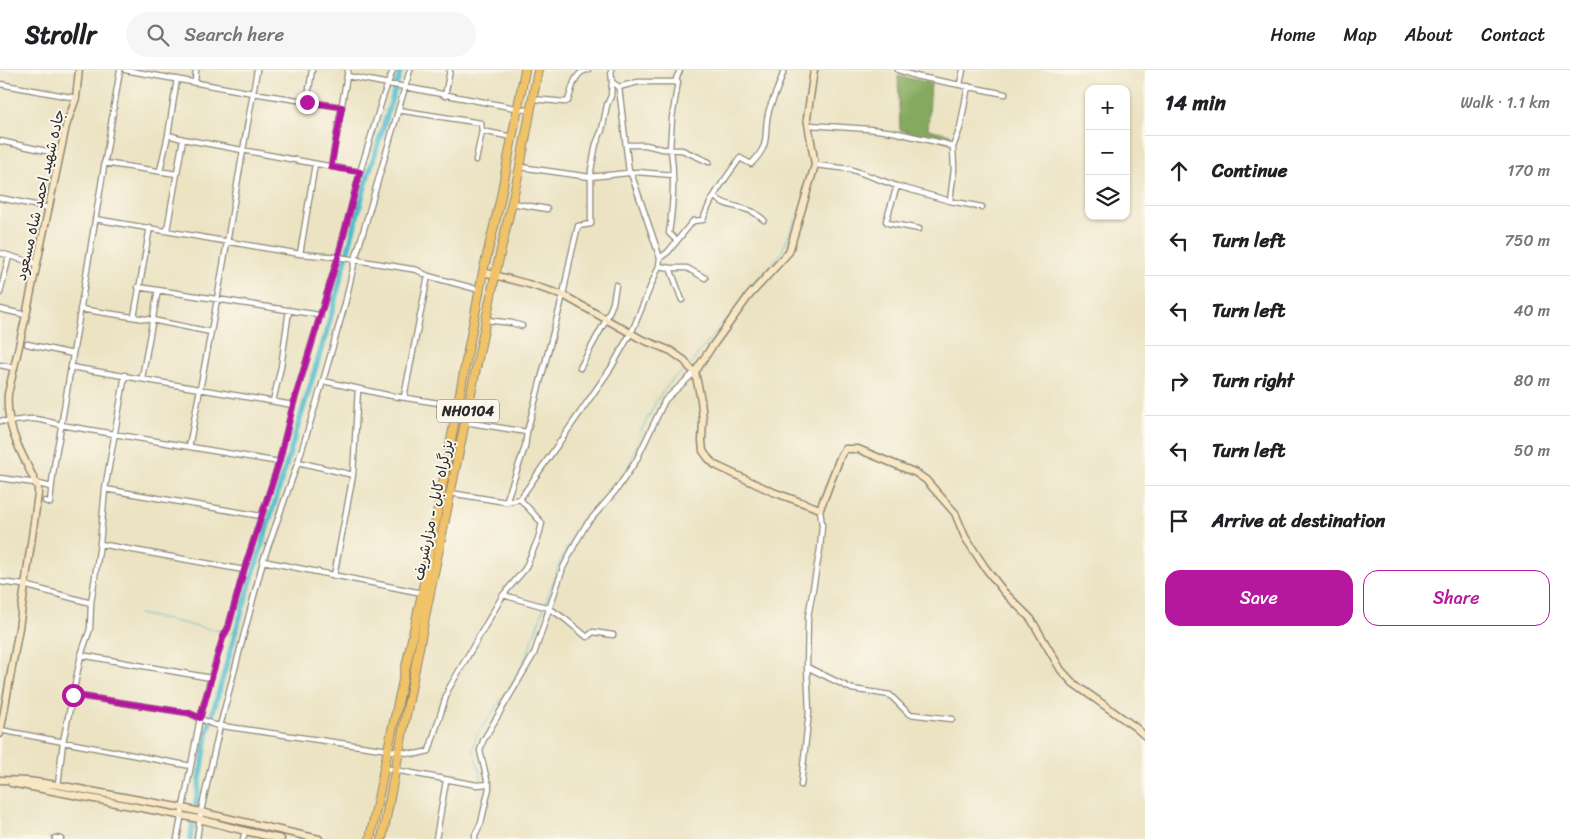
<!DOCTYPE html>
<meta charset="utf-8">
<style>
body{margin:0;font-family:Sriracha,"Playpen Sans Arabic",sans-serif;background:#f6f6f6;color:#202124}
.controls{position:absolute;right:15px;top:15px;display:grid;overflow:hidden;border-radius:10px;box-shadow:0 1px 4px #0004}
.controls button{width:45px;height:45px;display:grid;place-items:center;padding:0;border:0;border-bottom:1px solid #e0e0e0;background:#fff;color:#202124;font:25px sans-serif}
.stop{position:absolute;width:15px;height:15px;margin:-11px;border:4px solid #b5179e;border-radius:50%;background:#fff}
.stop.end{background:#b5179e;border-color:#fff;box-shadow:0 1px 5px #0008}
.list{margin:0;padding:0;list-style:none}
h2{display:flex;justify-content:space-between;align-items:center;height:65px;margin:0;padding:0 20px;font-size:21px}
h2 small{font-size:16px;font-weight:400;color:#757577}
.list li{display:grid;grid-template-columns:32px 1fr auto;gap:15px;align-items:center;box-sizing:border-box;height:70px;padding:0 20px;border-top:1px solid #e0e0e0}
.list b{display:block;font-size:19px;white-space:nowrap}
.list em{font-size:16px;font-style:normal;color:#757577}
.actions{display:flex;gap:10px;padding:15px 20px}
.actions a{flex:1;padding:11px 0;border:1px solid #b5179e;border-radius:15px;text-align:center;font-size:18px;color:#b5179e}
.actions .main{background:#b5179e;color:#fff}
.icon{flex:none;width:28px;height:28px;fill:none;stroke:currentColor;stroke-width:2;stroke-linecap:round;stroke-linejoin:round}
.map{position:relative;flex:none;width:1145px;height:769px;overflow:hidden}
header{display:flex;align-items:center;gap:30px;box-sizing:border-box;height:70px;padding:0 25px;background:#fff;border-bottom:1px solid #e0e0e0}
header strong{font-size:24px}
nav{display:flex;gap:28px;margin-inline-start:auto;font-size:18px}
.search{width:350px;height:45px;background:#f6f6f6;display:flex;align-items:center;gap:12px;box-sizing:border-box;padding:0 18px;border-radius:28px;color:#757577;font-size:19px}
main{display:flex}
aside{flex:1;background:#fff}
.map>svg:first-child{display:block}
.forest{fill:#85aa5f;stroke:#586a45}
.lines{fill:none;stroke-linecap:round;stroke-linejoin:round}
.stream{stroke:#50bccb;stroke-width:1}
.canal{stroke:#50bccb;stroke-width:5.5}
.street-casing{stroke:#8c8777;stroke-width:7}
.secondary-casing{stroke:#8c8777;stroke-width:9}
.highway-casing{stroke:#8c8777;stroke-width:10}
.street{stroke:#fff;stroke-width:4.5}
.secondary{stroke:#f9e7c3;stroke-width:6}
.highway{stroke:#f1c369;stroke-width:8}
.route{stroke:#b5179e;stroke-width:6}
.labels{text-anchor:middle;stroke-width:4;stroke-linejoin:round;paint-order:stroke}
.shield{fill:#fbf7ec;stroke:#696865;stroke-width:1}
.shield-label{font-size:14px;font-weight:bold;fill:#2b2b2b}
.street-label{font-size:15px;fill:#2b2b2b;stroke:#fbf7ec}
</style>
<header>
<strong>Strollr</strong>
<div class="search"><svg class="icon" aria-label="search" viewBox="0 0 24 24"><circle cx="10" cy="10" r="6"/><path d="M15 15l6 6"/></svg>Search here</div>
<nav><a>Home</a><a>Map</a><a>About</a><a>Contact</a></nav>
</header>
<main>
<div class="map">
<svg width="1145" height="769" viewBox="0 0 1145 769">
<rect width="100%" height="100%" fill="#fbf7ec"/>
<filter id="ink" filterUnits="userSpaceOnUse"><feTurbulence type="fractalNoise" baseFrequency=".02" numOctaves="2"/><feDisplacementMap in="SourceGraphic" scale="10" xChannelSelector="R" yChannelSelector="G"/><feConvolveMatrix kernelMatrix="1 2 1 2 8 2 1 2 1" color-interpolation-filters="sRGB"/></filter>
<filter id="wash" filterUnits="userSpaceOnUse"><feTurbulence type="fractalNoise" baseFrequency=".0096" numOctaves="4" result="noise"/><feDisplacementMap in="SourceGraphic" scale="20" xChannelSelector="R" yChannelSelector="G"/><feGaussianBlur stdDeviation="1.12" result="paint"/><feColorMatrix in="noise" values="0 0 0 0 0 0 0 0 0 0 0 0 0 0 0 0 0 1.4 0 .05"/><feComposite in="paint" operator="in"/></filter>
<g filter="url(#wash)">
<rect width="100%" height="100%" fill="#ece3c3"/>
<!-- forest -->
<path class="forest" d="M898,6L931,13L928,59L950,64L949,72L900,60Z"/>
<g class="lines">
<!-- stream -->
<path class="stream" d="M745,225L758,208L781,184L796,148
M691,294L701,280L733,243
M139,544L224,562
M228,563L235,564
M482,710L473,679L477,664L493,642L524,593L562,487L573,467L617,415L631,392L640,363L658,328L671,311L686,298"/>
<!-- canal -->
<path class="canal" d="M190,769L208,660L235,564L327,260L367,109L401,0"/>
</g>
</g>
<g filter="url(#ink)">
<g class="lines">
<defs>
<path id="street" d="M125,0L253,23L342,37
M898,0L915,6L1005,24
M347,6L531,41
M195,13L196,0
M0,14L76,28
M960,14L963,0
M619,17L638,12H678
M445,26L450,0
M533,29L565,32L568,31C572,20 574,1 588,0
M307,32L312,0
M398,40L481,53L482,61L476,90
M809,55L869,59L893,62L946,74L953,77L954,99L950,131
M482,61L512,67
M183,69L360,102
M0,71L60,84
M626,75H646L662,79L682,80L709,92
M953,77L960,58L968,16
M670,79L672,48L678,12L676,9L680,0
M671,80C675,107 673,136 669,163L677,171
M104,93L177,104
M815,95L850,99L897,116L950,131L982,137
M331,97L348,0
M520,97L590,107L637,102L673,105
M160,101L168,65
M897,116L886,151L888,153L919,159
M714,126C723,136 739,136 751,141C756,143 760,147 764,150
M0,128L49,138
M512,133L547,139
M95,149L300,184L338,187L417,200L428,206L480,220
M167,160L183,69L168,65L177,9
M0,183L37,194
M300,184L315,94
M660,188L668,182L693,151L703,150C711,126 726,108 740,88L751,94C773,72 762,65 769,40C774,26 780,14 784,0
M659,196L670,198H687L705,208
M670,198L682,230
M138,217L313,244L321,246
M0,223L9,186
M0,239L26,245
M80,239L152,250L211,262
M134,247L150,157
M486,250L512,253L522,256
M27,274L73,284
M0,295L14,298
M71,297L293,335
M580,298L606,250L613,233L616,215
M142,308L158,220
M323,311L387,325L458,336
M404,327L428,206
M273,331L281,297L289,240
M0,351C11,353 21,349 33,349C42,349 52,353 61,355L279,392
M465,352L527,362
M189,377L217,230L257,0
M298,392L353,405
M0,408L35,413L51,417
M105,419L261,446
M450,423L506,432L520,429L611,298L633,259L659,196L660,188L632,106L629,102L619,17L612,12L611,0
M45,431L50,433C52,411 54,390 59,369L120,0
M506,432L525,377L527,362L563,225L570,190L578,156L591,154V100L596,74L602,60L607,35L611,26L612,12
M100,474L244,500
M263,491L422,523
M334,506L353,405L358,319
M0,512L24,515L91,533
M503,525L525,499L538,469L542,453L520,429
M81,585L211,608
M807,597L852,619L890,625L909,644L952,649
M73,625L189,643C198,647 206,652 215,655L416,684L429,681L448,620L503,525L549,538L565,549L587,567L593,562L613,565
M0,660L191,696
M384,698L477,715L489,714
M58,715L63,672L81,585L90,559L91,533L100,474L105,419L125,305
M801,715L809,642L807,597L808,547L820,479L822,456L820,439
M55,769V768L61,769
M177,769L200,648L211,608L223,567L228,558L244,500L279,392L293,335L338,187L360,102L383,27L393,0
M197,769L201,741L220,656L263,491L298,392L323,311L345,234L355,190L410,0
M243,769L245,761
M436,769L446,711
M475,769V765L481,753L489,718L480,681L483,671L534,584L563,498L576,472L586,455L617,419L636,391L665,330L695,302"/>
<path id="secondary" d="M814,0L807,48L815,95L789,182L748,227L711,278L695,302L701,330L703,350L702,371L703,381L708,388L715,395L773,422L820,439L841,385L845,379H858L916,403L926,410L955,443L965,467L984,496L1004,522L1031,549L1061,600L1073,613L1135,657L1145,666
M483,202L528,214L563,225L641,269L671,281L685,291L690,298L695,302
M0,664L19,558L38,424V418C24,386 5,360 8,324L26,245L66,56L76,28L79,0
M0,710L28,711L58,715L183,738L319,769
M11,713L199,749L245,761L281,769"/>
<path id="highway" d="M370,769L388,679L422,523L483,202L500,131L525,0
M382,769L425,547L495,206L520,97L538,0"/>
</defs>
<!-- street casing -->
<use href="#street" class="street-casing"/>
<!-- secondary casing -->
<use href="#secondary" class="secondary-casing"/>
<!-- highway casing -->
<use href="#highway" class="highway-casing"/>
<!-- street -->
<use href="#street" class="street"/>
<!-- secondary -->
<use href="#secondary" class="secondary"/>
<!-- highway -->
<use href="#highway" class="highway"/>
</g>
</g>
<g class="lines" filter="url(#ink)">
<!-- route -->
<path class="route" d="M73,625L189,643L200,648L223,567L228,558L244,500L279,392L293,335L338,187L360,102L331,97L342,37L307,32"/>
</g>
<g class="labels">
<!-- shield labels -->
<rect class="shield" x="437" y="329.5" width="62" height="23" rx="4"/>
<g class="shield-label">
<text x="468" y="346">NH0104</text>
</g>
<!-- street labels -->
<g class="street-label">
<text transform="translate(40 125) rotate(-77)" y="5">جاده شهيد احمد شاه مسعود</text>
<text transform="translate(433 440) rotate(-78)" y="5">بزرگراه کابل - مزارشریف</text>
</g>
</g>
</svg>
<div class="controls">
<button>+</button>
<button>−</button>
<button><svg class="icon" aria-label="layers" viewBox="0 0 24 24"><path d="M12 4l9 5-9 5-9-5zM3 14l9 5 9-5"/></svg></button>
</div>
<div class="stop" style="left:73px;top:625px"></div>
<div class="stop end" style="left:307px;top:32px"></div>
</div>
<aside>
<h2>14 min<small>Walk · 1.1 km</small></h2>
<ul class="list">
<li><svg class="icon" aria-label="ahead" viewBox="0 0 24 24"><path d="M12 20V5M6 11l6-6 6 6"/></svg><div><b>Continue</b></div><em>170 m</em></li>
<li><svg class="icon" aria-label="left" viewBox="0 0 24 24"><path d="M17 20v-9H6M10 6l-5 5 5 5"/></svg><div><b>Turn left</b></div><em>750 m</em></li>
<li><svg class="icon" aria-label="left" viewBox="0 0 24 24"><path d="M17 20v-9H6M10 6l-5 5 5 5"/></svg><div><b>Turn left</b></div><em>40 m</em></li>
<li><svg class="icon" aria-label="right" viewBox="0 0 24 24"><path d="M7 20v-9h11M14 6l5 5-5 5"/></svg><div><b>Turn right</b></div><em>80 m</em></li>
<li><svg class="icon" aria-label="left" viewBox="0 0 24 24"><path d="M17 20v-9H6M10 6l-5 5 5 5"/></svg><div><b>Turn left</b></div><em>50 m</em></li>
<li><svg class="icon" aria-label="arrive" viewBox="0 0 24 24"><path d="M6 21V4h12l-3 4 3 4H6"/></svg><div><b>Arrive at destination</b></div></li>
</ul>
<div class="actions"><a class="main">Save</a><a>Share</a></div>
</aside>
</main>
